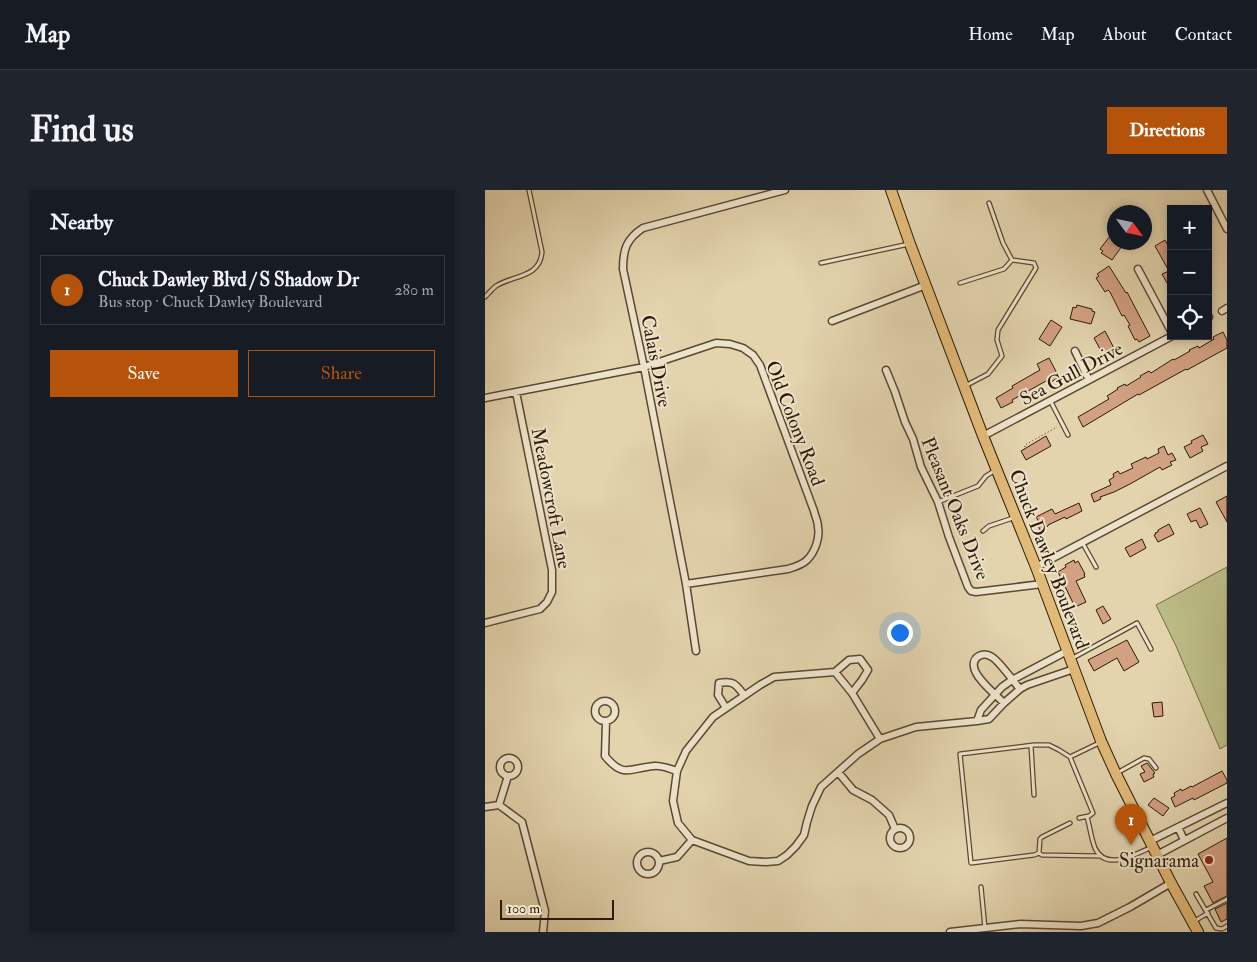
<!DOCTYPE html>
<meta charset="utf-8">
<style>
body{margin:0;font-family:"IM FELL Double Pica",serif;background:#20242c;color:#f1f3f6}
.controls{position:absolute;right:15px;top:15px;display:grid;overflow:hidden;border-radius:0px;box-shadow:0 2px 8px #0003}
.controls button{width:45px;height:45px;display:grid;place-items:center;padding:0;border:0;border-bottom:1px solid #363941;background:#171b24;color:#f1f3f6;font:25px sans-serif}
.compass{position:absolute;left:622px;top:15px;width:45px;height:45px;border-radius:50%;background:#171b24;box-shadow:0 2px 8px #0003;rotate:123deg}
.scale{position:absolute;left:15px;bottom:12px;width:114px;box-sizing:border-box;padding-left:5px;border:2px solid #2e1a09;border-top:0;font-size:14px;line-height:18px;white-space:nowrap;color:#2e1a09;-webkit-text-stroke:4px #ede3ca;paint-order:stroke}
.you{position:absolute;left:414px;top:442px;width:18px;height:18px;margin:-12px;border:4px solid #fff;border-radius:50%;background:#1a73e8;box-shadow:0 0 0 8px #1a73e833}
.badge{display:grid;place-items:center;width:32px;height:32px;border-radius:50%;background:#b45309;color:#fff;font-size:16px;font-weight:700}
.pin{position:absolute;translate:-50% -41px;filter:drop-shadow(0 1px 2px #0008)}
.pin::after{content:'';position:absolute;top:26px;width:18px;height:15px;background:inherit;clip-path:polygon(0 0,100% 0,50% 100%)}
.list{margin:0;padding:0;list-style:none}
h2{display:flex;justify-content:space-between;align-items:center;height:65px;margin:0;padding:0 20px;font-size:21px}
h2 small{font-size:16px;font-weight:400;color:#9ea1a6}
.list li{display:grid;grid-template-columns:32px 1fr auto;gap:15px;align-items:center;box-sizing:border-box;height:70px;margin:0 10px 10px;padding:0 10px;border:1px solid #363941;border-radius:0px}
.list b{display:block;font-size:19px;white-space:nowrap}
.list p{margin:0;font-size:16px;white-space:nowrap;color:#9ea1a6}
.list em{font-size:16px;font-style:normal;color:#9ea1a6}
.actions{display:flex;gap:10px;padding:15px 20px}
.actions a{flex:1;padding:11px 0;border:1px solid #b45309;border-radius:0px;text-align:center;font-size:18px;color:#b45309}
.actions .main{background:#b45309;color:#fff}
.icon{flex:none;width:28px;height:28px;fill:none;stroke:currentColor;stroke-width:2;stroke-linecap:round;stroke-linejoin:round}
.map{position:relative;flex:none;width:742px;height:742px;overflow:hidden;border-radius:0px}
header{display:flex;align-items:center;gap:30px;box-sizing:border-box;height:70px;padding:0 25px;background:#171b24;border-bottom:1px solid #363941}
header strong{font-size:24px}
nav{display:flex;gap:28px;margin-inline-start:auto;font-size:18px}
.intro{display:flex;align-items:center;justify-content:space-between;box-sizing:border-box;height:120px;padding:0 30px}
h1{margin:0;font-size:35px}
.button{padding:12px 22px;border-radius:0px;background:#b45309;color:#fff;font-size:18px;font-weight:700}
main{display:flex;gap:30px;padding:0 30px}
aside{flex:1;background:#171b24;border-radius:0px;box-shadow:0 2px 8px #0003}
.map>svg:first-child{display:block}
.green{fill:#bbbb85;stroke:#746a47}
.building{fill:#d2a182;stroke:#2e1a09}
.lines{fill:none;stroke-linecap:round;stroke-linejoin:round}
.lane-casing{stroke:#5b4832;stroke-width:5.5}
.street-casing{stroke:#5b4832;stroke-width:9}
.primary-casing{stroke:#2e1a09;stroke-width:12}
.path{stroke:#2e1a09;stroke-width:1;stroke-dasharray:1 2.5;stroke-linecap:butt}
.lane{stroke:#ede3ca;stroke-width:3}
.street{stroke:#ede3ca;stroke-width:6}
.primary{stroke:#e2ba77;stroke-width:10}
.poi-dot{fill:#8f2418;stroke:#ede3ca;stroke-width:2}
.labels{text-anchor:middle;stroke-width:4;stroke-linejoin:round;paint-order:stroke}
.street-label{font-size:19px;fill:#2e1a09;stroke:#ede3ca}
.poi-label{font-size:19px;fill:#2e1a09;stroke:#ede3ca;text-anchor:end}
</style>
<header>
<strong>Map</strong>
<nav><a>Home</a><a>Map</a><a>About</a><a>Contact</a></nav>
</header>
<div class="intro"><h1>Find us</h1><a class="button">Directions</a></div>
<main>
<aside>
<h2>Nearby<small></small></h2>
<ul class="list">
<li><span class="badge">1</span><div><b>Chuck Dawley Blvd / S Shadow Dr</b><p>Bus stop · Chuck Dawley Boulevard</p></div><em>280 m</em></li>
</ul>
<div class="actions"><a class="main">Save</a><a>Share</a></div>
</aside>
<div class="map">
<svg width="742" height="742" viewBox="0 0 742 742">
<rect width="100%" height="100%" fill="#e3d4ae"/>
<filter id="stains"><feTurbulence type="fractalNoise" baseFrequency=".004" numOctaves="4"/><feColorMatrix values="0 0 0 0 .2 0 0 0 0 .09 0 0 0 0 .02 0 0 0 .5 -.17"/></filter>
<radialGradient id="worn" r=".72"><stop offset=".6" stop-color="#630" stop-opacity="0"/><stop offset="1" stop-color="#630" stop-opacity=".3"/></radialGradient>
<!-- green -->
<path class="green" d="M742,377V555L735,559L691,456L671,415Z"/>
<!-- building -->
<path class="building" d="M625,46L630,49V52H640L627,70L616,63L618,61L615,59Z
M680,50L686,61V100L677,84L684,81L670,56Z
M624,76L641,103L642,102L665,146L654,152L652,149L650,150L643,136L645,135L639,125L637,126L625,102L623,100L620,102L611,88L614,86L612,84Z
M592,115L607,119V121L610,122L606,134L585,129L588,117L591,118Z
M566,130L577,137L565,156L554,149Z
M620,141L631,162L620,168L609,148Z
M738,142L742,150V158L702,180L701,179L654,205L653,204L598,237L593,227L624,209L622,206L633,199L632,198L640,194L641,196L656,187L655,186L664,181L666,183L688,169L689,170L705,161L704,160L713,156L714,158L729,149L728,147Z
M564,168L574,187L563,194L561,191L527,210L528,212L516,218L511,208L528,198L527,196L555,180L552,174Z
M718,245L723,254L716,257L718,261L705,268L699,257L707,253L706,251Z
M561,246L566,256L541,270L536,261Z
M679,256L683,265L687,263L691,270L685,272L687,275L677,280L675,277L645,294L629,302L615,307L616,309L609,312L606,304L626,295L624,290L629,287L628,284L633,281L635,284L648,278L646,274L661,267L662,269L674,263L673,259Z
M742,306V332L731,312Z
M594,313L597,321L581,329L580,327L563,335V336L555,340L552,333L554,332L551,327L567,319L570,324Z
M715,318L723,334L715,338L711,330L706,332L702,324Z
M684,334L689,344L673,352L669,345L671,344L670,343L673,342V340Z
M657,349L661,358L645,367L640,358Z
M589,370L590,373L593,371L600,384H599L600,387L591,391L601,412L590,417L573,382L581,377L580,375Z
M618,416L626,429L618,434L611,420Z
M642,450L654,472L639,481L632,468L609,481L603,470Z
M677,512L678,526L669,527L667,513Z
M662,573L670,583L668,584L669,587L659,592L655,584L660,582L656,576Z
M737,581L742,590V593L709,610L708,608L690,617L686,608L690,606L689,603L696,599L697,601L706,596L707,597Z
M669,608L684,618L678,626L663,615Z
M742,648V706L728,713L719,696L728,692L713,664Z
M742,713V729L736,732L730,719Z"/>
<g class="lines">
<defs>
<path id="lane" d="M336,73L424,54
M475,93L519,79L527,70
M0,107C4,103 7,99 11,96C28,85 55,88 57,62L44,0
M480,196L503,184L517,166L512,150L513,140L551,78L549,73L527,70L518,53L504,13
M566,212L583,245
M453,312L493,296L501,286L509,281
M498,341L504,336L528,328
M597,352L611,377
M586,469L652,433L666,459
M546,556L549,605
M585,567L608,623L604,626L594,628
M632,583L659,568L664,569L671,578
M602,627C605,637 606,648 610,658C621,682 651,664 667,657
M585,633L557,647L555,649L554,663L549,665L486,673L475,564L549,555H564L574,560L585,567L614,553
M554,663L557,665L616,666
M496,697L500,738
M711,704L731,738L737,739L742,736
M721,720L742,709
M708,732L723,723"/>
<path id="street" d="M722,0L742,39
M653,79L686,141
M737,121L742,118
M723,128L724,127
M347,131L441,95
M590,161L604,190
M401,180L410,202L420,232L428,249L436,277L453,312L464,347L483,397L486,401L491,402L557,394
M0,208L159,177L231,153L245,154L258,158L268,165L275,175L329,321C330,326 333,331 333,337C335,348 330,362 322,370C317,375 310,377 303,379L201,394
M498,246L687,146
M551,377L742,276
M0,433L55,419L62,412L67,402V380L31,202
M211,461L201,394L159,177L138,79C138,60 141,49 158,38L300,0
M350,482L364,470L375,469L383,480L377,490L367,503
M110 521a10 10 0 1 1 20 0a10 10 0 1 1-20 0Z
M519,513C511,505 490,488 489,477C487,467 498,461 507,467C515,472 528,491 535,499
M241,518L233,505L234,493C249,490 251,495 259,505
M121,531L120,566C139,589 144,578 169,576C176,575 185,579 192,581
M492,531L496,520L517,497L527,490L582,461
M395,549L367,503L350,482L289,487L275,495L228,527L201,561L192,581L188,611L193,633L207,650L264,671L281,672L293,671L302,665L311,656L319,645L322,632L327,616L336,597L373,564L395,549L431,537L492,531L504,529L519,513L535,499L542,495L589,479
M15 577a9 9 0 1 1 18 0a9 9 0 1 1-18 0Z
M353,582L368,600L387,610L404,625L410,639
M14,615L23,586
M0,617L14,615L37,632L60,721L58,742
M693,637L699,650
M405 648a10 10 0 1 1 20 0a10 10 0 1 1-20 0Z
M665,651L742,613
M152 673a11 11 0 1 1 22 0a11 11 0 1 1-22 0Z
M672,665L742,628
M174,671L192,667L207,650
M465,742L535,734L596,736L613,733L645,717L686,693"/>
<path id="primary" d="M406,0L425,54L498,246L551,377L616,551L631,584L686,693L713,742"/>
</defs>
<!-- lane casing -->
<use href="#lane" class="lane-casing"/>
<!-- street casing -->
<use href="#street" class="street-casing"/>
<!-- primary casing -->
<use href="#primary" class="primary-casing"/>
<!-- path -->
<path class="path" d="M540,257V255L572,237"/>
<!-- lane -->
<use href="#lane" class="lane"/>
<!-- street -->
<use href="#street" class="street"/>
<!-- primary -->
<use href="#primary" class="primary"/>
</g>
<!-- markers -->
<circle class="poi-dot" cx="724" cy="670" r="5"/>
<g class="labels">
<!-- street labels -->
<g class="street-label">
<text transform="translate(172 171) rotate(79)" y="7">Calais Drive</text>
<text transform="translate(586 183) rotate(-28)" y="7">Sea Gull Drive</text>
<text transform="translate(311 233) rotate(69)" y="7">Old Colony Road</text>
<text transform="translate(67 308) rotate(79)" y="7">Meadowcroft Lane</text>
<text transform="translate(471 318) rotate(68)" y="7">Pleasant Oaks Drive</text>
<text transform="translate(565 369) rotate(69)" y="7">Chuck Dawley Boulevard</text>
</g>
<!-- poi labels -->
<g class="poi-label">
<text x="714" y="677">Signarama</text>
</g>
</g>
<rect width="100%" height="100%" filter="url(#stains)"/>
<rect width="100%" height="100%" fill="url(#worn)"/>
</svg>
<div class="controls">
<button>+</button>
<button>−</button>
<button><svg class="icon" aria-label="locate" viewBox="0 0 24 24"><circle cx="12" cy="12" r="6"/><path d="M12 2v4M12 18v4M2 12h4M18 12h4"/></svg></button>
</div>
<svg class="compass" viewBox="-18 -18 36 36"><path d="M0-13l5 13h-10z" fill="#e53935"/><path d="M0 13l5-13h-10z" fill="#9ea1a6"/></svg>
<div class="scale">100 m</div>
<div class="you"></div>
<div class="pin badge" style="left:646px;top:655px">1</div>
</div>
</main>
